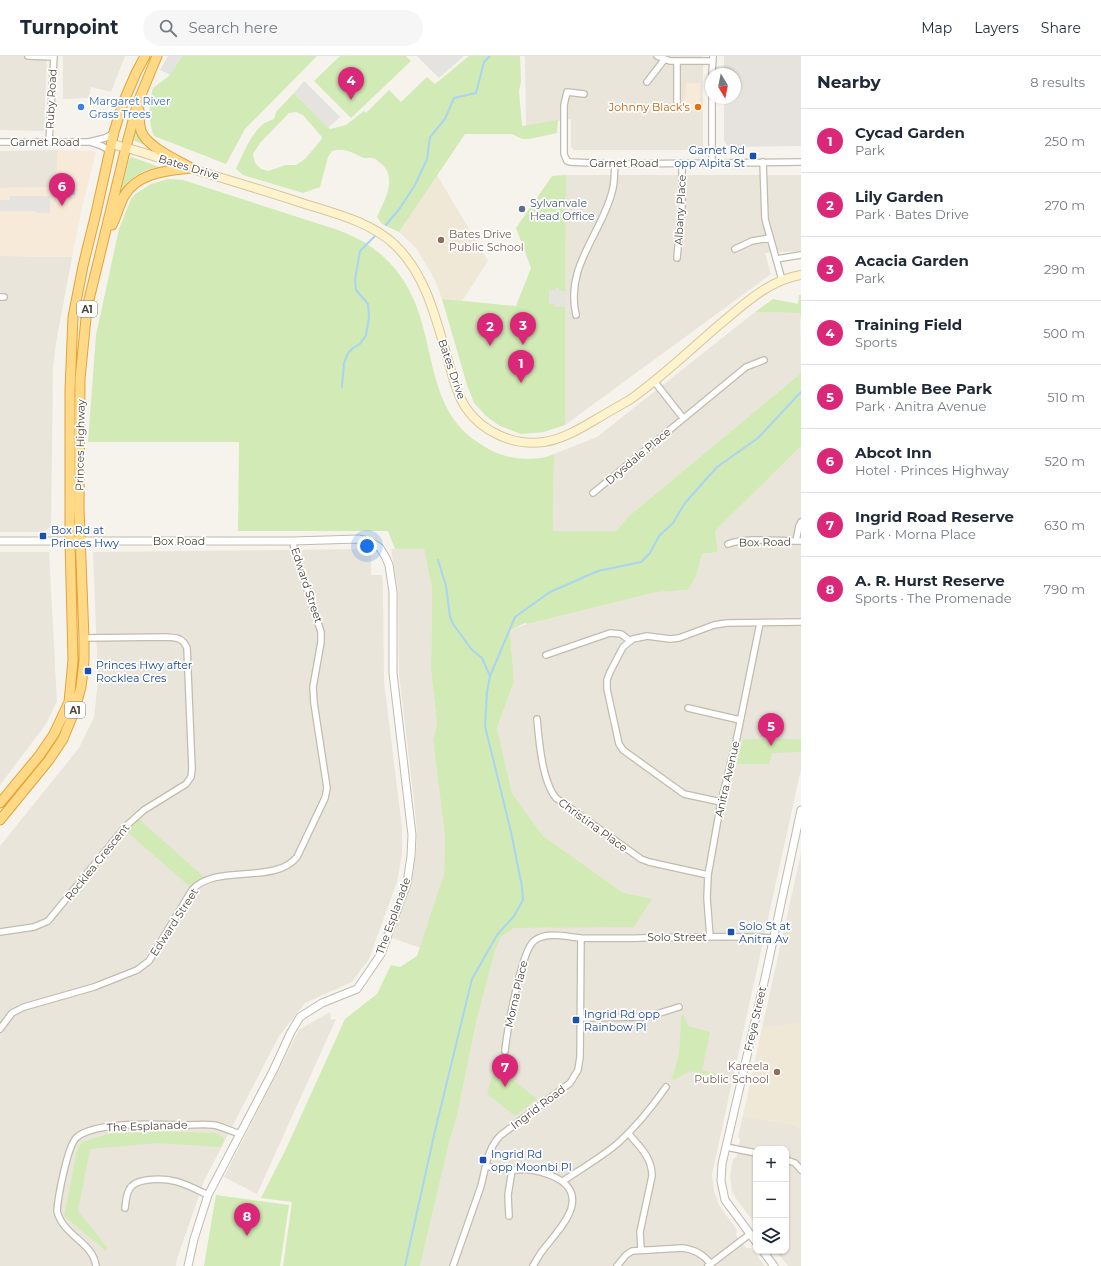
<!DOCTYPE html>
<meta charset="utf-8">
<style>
body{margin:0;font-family:Montserrat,sans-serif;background:#f6f6f7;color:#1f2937}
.controls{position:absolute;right:12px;bottom:12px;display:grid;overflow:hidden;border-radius:8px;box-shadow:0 1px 3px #0004}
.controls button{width:36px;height:36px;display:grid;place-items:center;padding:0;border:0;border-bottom:1px solid #e0e1e3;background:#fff;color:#1f2937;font:20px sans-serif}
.compass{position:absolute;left:705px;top:12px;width:36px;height:36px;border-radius:50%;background:#fff;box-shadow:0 1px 3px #0004;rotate:170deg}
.you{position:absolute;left:367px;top:490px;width:14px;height:14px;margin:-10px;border:3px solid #fff;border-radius:50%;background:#1a73e8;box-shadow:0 0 0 6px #1a73e833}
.badge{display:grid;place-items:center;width:26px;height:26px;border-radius:50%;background:#db2777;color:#fff;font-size:13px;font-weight:700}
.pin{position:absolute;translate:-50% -33px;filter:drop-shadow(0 1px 2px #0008)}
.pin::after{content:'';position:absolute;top:21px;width:14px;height:12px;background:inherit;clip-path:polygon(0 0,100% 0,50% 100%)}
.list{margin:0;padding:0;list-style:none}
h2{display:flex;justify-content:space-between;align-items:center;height:52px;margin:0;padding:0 16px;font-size:17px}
h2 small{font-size:13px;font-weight:400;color:#747a83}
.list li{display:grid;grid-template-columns:26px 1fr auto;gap:12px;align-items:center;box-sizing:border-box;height:64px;padding:0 16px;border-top:1px solid #e0e1e3}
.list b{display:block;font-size:15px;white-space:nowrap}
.list p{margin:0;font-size:13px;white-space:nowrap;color:#747a83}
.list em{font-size:13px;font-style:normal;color:#747a83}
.icon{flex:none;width:22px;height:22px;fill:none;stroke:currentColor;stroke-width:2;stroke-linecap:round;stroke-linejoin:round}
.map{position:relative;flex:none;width:801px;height:1210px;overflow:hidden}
header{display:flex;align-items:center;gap:24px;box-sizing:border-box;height:56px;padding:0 20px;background:#fff;border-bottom:1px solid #e0e1e3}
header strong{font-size:19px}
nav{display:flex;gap:22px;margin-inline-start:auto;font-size:14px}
.search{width:280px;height:36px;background:#f6f6f7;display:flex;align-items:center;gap:10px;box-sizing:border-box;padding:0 14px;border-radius:22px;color:#747a83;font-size:15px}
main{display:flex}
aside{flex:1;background:#fff}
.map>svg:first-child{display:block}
.residential{fill:#eae5da}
.commercial{fill:#f7ead8}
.industrial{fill:#e6e2dd}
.education{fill:#efe8d6}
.green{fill:#d2eab5;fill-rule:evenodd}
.parking{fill:#e5e3e0}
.water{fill:#a9d4f2}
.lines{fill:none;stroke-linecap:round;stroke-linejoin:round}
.stream{stroke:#a9d4f2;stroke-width:2}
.minor-casing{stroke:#c2bbae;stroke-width:8}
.tertiary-casing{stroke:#c2bbae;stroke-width:9}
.secondary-casing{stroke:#d6c79b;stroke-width:10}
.trunk-casing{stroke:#e0a43c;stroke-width:11}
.minor{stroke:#fff;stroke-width:5.5}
.tertiary{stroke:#fff;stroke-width:7}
.secondary{stroke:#fff3cd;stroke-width:8}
.trunk{stroke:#ffd985;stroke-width:9}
.shop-dot{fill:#3f7fe0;stroke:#fff;stroke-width:1.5}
.food-dot{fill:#e8710a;stroke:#fff;stroke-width:1.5}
.transit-dot{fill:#1a4fb4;stroke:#fff;stroke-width:1.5}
.service-dot{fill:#5c6f8a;stroke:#fff;stroke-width:1.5}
.education-dot{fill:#8d6e63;stroke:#fff;stroke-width:1.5}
.labels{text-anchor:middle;stroke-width:3.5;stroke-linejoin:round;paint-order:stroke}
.shield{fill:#fff;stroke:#817c74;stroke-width:1}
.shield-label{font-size:10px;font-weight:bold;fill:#4b4439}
.street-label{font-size:11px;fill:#4b4439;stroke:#fff}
.shop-label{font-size:11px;fill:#366cbe;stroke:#fff;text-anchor:start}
.food-label{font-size:11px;fill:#c56008;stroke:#fff;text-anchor:end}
.transit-label{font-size:11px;fill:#164399;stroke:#fff;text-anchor:start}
.service-label{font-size:11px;fill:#4e5e75;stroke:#fff;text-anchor:start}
.education-label{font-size:11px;fill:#785e54;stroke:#fff;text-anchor:start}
</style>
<header>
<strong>Turnpoint</strong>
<div class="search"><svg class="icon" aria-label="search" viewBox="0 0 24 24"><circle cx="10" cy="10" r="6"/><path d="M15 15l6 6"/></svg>Search here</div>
<nav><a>Map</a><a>Layers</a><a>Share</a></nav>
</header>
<main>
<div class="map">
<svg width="801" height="1210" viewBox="0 0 801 1210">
<rect width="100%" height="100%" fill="#f6f3ec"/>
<!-- residential -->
<path class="residential" d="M0,0H47L44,75L0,74Z
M63,0H125L111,36L91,31L89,42L63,43Z
M525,0H703V91L701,94H574L571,91V63L526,70Z
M58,94L56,131L0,132V95Z
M566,119H801V195L765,197L771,218L565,369Z
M0,200L72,201L56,287L53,312L51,471L43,476H0Z
M755,256L800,257L801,317L630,459L616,475H553L554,398L597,381Z
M801,390V713L712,1118L714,1135L719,1149L737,1174L736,1179L746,1192H751L765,1210H420L450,1083L457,1060L477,963L495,895L501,881L513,872H549L651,843L622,836L543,780L512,737L497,672L514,626L510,574L527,568L657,536L688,534L696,521L702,498L718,496L715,475Z
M371,493V519H382L383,530L384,625L402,772V798L397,826L369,903L352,926L305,947L279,980L204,1125L177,1203L176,1210H0V790L79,692L94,661L98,625L93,496Z
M391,493H424L432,533L431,614L437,668L433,684L445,781L444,818L421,892L392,882L412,825L416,797L417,780L416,763L399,617L398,534Z
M0,496H49L57,645L46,668L0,729Z
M801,797V967L762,972Z
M330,956L331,964L336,963L257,1138L224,1121L299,974Z
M743,1060L794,1069L801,1073V1210H788L776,1195H786V1093H756V1169L737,1144L732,1136L730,1120L733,1103L737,1100L740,1084L738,1080Z"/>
<!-- commercial -->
<path class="commercial" d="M686,27H700V54H684Z
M58,94L93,95L96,96L82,152L72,201L0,200V132L56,131Z"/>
<!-- industrial -->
<path class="industrial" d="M724,0H801V90L730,91L726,88L724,84V42H735V18H724Z"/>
<!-- education -->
<path class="education" d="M437,119L488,205L462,245L442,243L435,224L416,192L399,176Z
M801,967V1073L794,1069L743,1060L762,972Z"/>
<!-- green -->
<path class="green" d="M182,0H317L245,73L226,108L154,80C148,66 149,47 153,32L169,20Z
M340,0H406L411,5L351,62L314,25Z
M469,0H520L521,26L519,35L522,70L558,64L557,77L529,83H522L512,78H465L399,176L382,168L377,161C384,145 397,125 383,109C380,107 377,103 373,102C370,101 367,103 364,102C353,97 344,91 332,95L328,101L320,131L303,137L243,119L236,113C243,98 250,80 262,69C265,66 270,65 274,63L276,56L294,37L330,73L346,69L364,55L366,57L389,34L401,46L427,21L435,28ZM296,56L303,59L322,81L321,84L305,103L296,109H286L268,115L261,113L255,107L253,98L260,87L289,57Z
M136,74L148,90L132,84Z
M132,101L159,111C142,114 130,121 121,135L129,103Z
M566,119L565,369L544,376L521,378L500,370L486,360L474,347L467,329L442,243L516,250L531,212L516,172L552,120Z
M168,123L183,124L338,174C345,177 353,180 360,184C381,195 400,215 410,236C436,285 426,354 479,387C488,393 495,397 506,400C521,403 539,405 554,398L553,475H616L630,459L801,317V390L715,475L718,496L702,498L696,521L688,534L657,536L527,568L525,567L510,574L514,626L497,672L512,737L543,780L622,836L652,843L634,871L514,872L501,881L495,895L477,963L457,1060L450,1083L420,1210H283L292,1146L261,1142L285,1095L345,963L377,938L391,909L400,911L417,900L444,818L445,781L433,684L437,668L431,614L432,533L424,493H395L388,475H238L239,386H88L96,279L119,173L131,143L135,138L151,128Z
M799,239H801V265L800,257L755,256L773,243L798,248Z
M743,683H801V696L772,697L769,708H737Z
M139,763L204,821L198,824L189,830L126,775Z
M684,959L688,970L710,976L702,1014L733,1021L732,1024L690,1015L674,1024L671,1022C681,1005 680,980 681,960Z
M500,1001L503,1003V1016L537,1043L515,1060L487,1038L492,1020Z
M160,1075L216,1077L223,1081L224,1084L221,1091L156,1087L90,1093L78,1155L107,1191L106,1195L64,1160L77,1094L82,1086L108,1078Z
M216,1139L289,1149L280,1210H204Z"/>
<!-- parking -->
<path class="parking" d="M168,0H182L170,19L160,14Z
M417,0H464L439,22Z
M304,25L340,61L328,72L294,37Z
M10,140H50V157H36V155H0V144H10Z
M555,232H559V235H565V251H555V248H549V234H555Z"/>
<!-- water -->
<path class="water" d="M61,133H75V139H61Z"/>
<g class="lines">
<!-- stream -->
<path class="stream" d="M386,169L400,152L415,129L427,103L430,81L445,63L454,42L476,37L484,6L490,0
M342,331L344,307L348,297L353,292L360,288L366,279L369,262L368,248L356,234L355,224L360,195L375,180
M438,504L446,530L450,561L453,568L472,594L482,602L490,620
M405,1210L435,1075L472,923L497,879L514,860L523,844L522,831L511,776L485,670L487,636L490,620L515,561L550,536L598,515L641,506L650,497L659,480L673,467L685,447L717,411L758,382L801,336"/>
<defs>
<path id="minor" d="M28,0L54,1
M657,0L670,5H713
M677,6V47
M712,18L713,0
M647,26L664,4
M584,38L567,36L564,49V98L567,105L570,106L615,108L801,106
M0,86H89L105,82L114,77
M49,86L54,0
M90,86L102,90L110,95
M712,106V42
M763,106L765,163L782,224
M735,193L752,185L770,182
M677,202L682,150V107
M776,203L801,199
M0,241H4
M576,259C565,210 601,179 612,136C615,127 614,117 615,108
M654,325L683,362
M593,437L746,311L764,304
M796,485L799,470L801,466
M728,488C747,481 780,485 801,485
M546,599L610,577L621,578L629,584
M688,652L740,664
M537,663C539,685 542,725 556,742L641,803L649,806L708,819
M721,746L684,738L623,694L619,688L607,633V624L610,616L623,591L633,583L647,580L670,583L679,582L714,569L727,567L801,566
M0,876L34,871L48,865L126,770L144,754L186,728L191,721L192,713L187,592C182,581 177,582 166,581L84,582
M710,881L707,842L708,819L721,746L736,686L760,567
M581,962L647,961L679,951
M0,973L12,957L24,951L94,931L137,914L149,905L192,834C216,807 275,829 297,801L325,742L327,732L314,647L313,631L321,586V576L294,493L293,485
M505,995C507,976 521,895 534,885C547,875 566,881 581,882C645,884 709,878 773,882
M628,1077C639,1090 652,1101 652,1120L640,1176L641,1193
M726,1091L756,1097
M786,1104L795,1107L801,1114
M486,1110C495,1112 504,1114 513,1114C519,1114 526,1113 532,1114C552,1118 579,1127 571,1153C566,1168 552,1182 543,1194C539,1199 536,1205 533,1210
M563,1125C581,1113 600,1102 617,1088C635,1072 652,1051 666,1031
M125,1152C126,1146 126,1139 129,1134C132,1127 139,1125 147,1124C173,1121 185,1128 208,1139
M509,1160L508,1139L512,1114
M96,1210C93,1186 63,1180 57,1155C58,1141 67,1092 76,1082C94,1065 159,1068 183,1069C193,1069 204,1068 214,1069C223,1071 231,1075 240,1078
M453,1210C462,1184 471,1159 480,1133C486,1114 486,1093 501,1079L570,1027L578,1014L580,1001L581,882
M617,1210L626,1199L632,1195L682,1192C694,1193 703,1198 711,1208
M708,1210L750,1178"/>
<path id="tertiary" d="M0,485H293L358,483L369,485L374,488L380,492L386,502L389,509L393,536V617L412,779L411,800L407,827L381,898L357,933L322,947L300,961L291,976L273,1015L208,1139L194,1183L188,1210
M756,1186L725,1144L721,1125L722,1108L765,922L801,754
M763,1195L774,1210"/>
<path id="secondary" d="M111,88C139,94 165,104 192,113C229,124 265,135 302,147C333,157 369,165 394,188C428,220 437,268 450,311C454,325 458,340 466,352C483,377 515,390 544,386C564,383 583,371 600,361C610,355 621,349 631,343C662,321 690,294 719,269C743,249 769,224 801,219"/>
<path id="trunk" d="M139,54C139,61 139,68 141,75C147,91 177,104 191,112
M112,169C117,160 119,149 124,140C138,116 167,115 191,112
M0,747L39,700L54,678L69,646L73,604L70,485V334L73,261L83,210L96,157L114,76L123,47L136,17L145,0
M0,764L49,704L63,683L74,656L81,631L84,605V582L79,452L80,323L87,252L126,91L138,46L157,0"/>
</defs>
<!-- minor casing -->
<use href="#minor" class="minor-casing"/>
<!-- tertiary casing -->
<use href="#tertiary" class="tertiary-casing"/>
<!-- secondary casing -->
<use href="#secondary" class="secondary-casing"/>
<!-- trunk casing -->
<use href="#trunk" class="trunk-casing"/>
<!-- minor -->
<use href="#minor" class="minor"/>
<!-- tertiary -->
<use href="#tertiary" class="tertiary"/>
<!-- secondary -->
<use href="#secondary" class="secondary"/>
<!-- trunk -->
<use href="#trunk" class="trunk"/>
</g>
<!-- markers -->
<circle class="shop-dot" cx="81" cy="51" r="4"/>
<circle class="food-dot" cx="698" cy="51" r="4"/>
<g class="transit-dot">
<rect x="749" y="96" width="8" height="8" rx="2"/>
<rect x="39" y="476" width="8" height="8" rx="2"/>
<rect x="84" y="611" width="8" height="8" rx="2"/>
<rect x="727" y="872" width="8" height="8" rx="2"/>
<rect x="572" y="960" width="8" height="8" rx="2"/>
<rect x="479" y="1100" width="8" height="8" rx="2"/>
</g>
<circle class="service-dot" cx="522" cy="153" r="4"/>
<g class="education-dot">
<circle cx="441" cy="184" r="4"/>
<circle cx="777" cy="1016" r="4"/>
</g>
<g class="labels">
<!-- shield labels -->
<g class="shield">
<rect x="77" y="245" width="20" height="16" rx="3"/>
<rect x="65" y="646" width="20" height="16" rx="3"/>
</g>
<g class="shield-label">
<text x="87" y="257">A1</text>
<text x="75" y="658">A1</text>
</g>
<!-- street labels -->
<g class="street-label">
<text transform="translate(51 43) rotate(-87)" y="4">Ruby Road</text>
<text x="45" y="90">Garnet Road</text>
<text x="624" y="111">Garnet Road</text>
<text transform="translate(189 111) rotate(17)" y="4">Bates Drive</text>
<text transform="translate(680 154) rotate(-87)" y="4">Albany Place</text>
<text transform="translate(452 313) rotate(71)" y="4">Bates Drive</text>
<text transform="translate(80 389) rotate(-89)" y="4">Princes Highway</text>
<text transform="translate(638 400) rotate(-40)" y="4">Drysdale Place</text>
<text x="179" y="489">Box Road</text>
<text transform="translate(765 486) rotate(-1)" y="4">Box Road</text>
<text transform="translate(307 529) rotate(72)" y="4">Edward Street</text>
<text transform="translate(727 723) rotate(-77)" y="4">Anitra Avenue</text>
<text transform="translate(593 769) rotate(36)" y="4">Christina Place</text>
<text transform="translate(97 806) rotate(-51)" y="4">Rocklea Crescent</text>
<text transform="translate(393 860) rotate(-70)" y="4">The Esplanade</text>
<text transform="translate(174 866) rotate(-57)" y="4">Edward Street</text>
<text x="677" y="885">Solo Street</text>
<text transform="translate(516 938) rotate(-77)" y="4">Morna Place</text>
<text transform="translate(755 963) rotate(-77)" y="4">Freya Street</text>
<text transform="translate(538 1051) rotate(-37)" y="4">Ingrid Road</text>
<text transform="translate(147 1070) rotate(-2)" y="4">The Esplanade</text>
</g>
<!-- shop labels -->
<g class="shop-label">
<text x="89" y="49">Margaret River<tspan x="89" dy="13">Grass Trees</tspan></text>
</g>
<!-- food labels -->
<g class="food-label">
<text x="690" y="55">Johnny Black's</text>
</g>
<!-- transit labels -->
<g class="transit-label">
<text x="745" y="98" text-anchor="end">Garnet Rd<tspan x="745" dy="13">opp Alpita St</tspan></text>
<text x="51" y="478">Box Rd at<tspan x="51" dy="13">Princes Hwy</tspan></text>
<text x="96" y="613">Princes Hwy after<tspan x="96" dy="13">Rocklea Cres</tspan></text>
<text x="739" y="874">Solo St at<tspan x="739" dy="13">Anitra Av</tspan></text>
<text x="584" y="962">Ingrid Rd opp<tspan x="584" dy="13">Rainbow Pl</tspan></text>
<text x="491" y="1102">Ingrid Rd<tspan x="491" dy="13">opp Moonbi Pl</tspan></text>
</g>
<!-- service labels -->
<g class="service-label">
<text x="530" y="151">Sylvanvale<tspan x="530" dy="13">Head Office</tspan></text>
</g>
<!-- education labels -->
<g class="education-label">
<text x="449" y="182">Bates Drive<tspan x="449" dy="13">Public School</tspan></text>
<text x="769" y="1014" text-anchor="end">Kareela<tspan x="769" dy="13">Public School</tspan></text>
</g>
</g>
</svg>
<div class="controls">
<button>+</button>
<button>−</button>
<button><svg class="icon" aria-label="layers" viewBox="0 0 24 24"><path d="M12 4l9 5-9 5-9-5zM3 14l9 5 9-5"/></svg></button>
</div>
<svg class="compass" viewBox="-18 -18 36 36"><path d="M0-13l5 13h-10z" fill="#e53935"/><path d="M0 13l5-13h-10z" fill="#747a83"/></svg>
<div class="you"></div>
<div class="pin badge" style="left:521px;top:327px">1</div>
<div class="pin badge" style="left:490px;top:290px">2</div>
<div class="pin badge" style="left:523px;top:289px">3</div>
<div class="pin badge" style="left:351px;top:44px">4</div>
<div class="pin badge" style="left:771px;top:690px">5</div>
<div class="pin badge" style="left:62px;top:150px">6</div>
<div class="pin badge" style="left:505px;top:1031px">7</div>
<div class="pin badge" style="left:247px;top:1180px">8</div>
</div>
<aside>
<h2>Nearby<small>8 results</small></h2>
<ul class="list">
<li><span class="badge">1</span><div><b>Cycad Garden</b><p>Park</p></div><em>250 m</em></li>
<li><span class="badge">2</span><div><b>Lily Garden</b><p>Park · Bates Drive</p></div><em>270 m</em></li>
<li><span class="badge">3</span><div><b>Acacia Garden</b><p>Park</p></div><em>290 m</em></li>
<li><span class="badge">4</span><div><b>Training Field</b><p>Sports</p></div><em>500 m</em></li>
<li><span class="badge">5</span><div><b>Bumble Bee Park</b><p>Park · Anitra Avenue</p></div><em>510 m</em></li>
<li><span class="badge">6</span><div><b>Abcot Inn</b><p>Hotel · Princes Highway</p></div><em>520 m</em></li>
<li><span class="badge">7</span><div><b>Ingrid Road Reserve</b><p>Park · Morna Place</p></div><em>630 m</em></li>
<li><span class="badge">8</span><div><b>A. R. Hurst Reserve</b><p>Sports · The Promenade</p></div><em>790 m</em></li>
</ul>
</aside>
</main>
